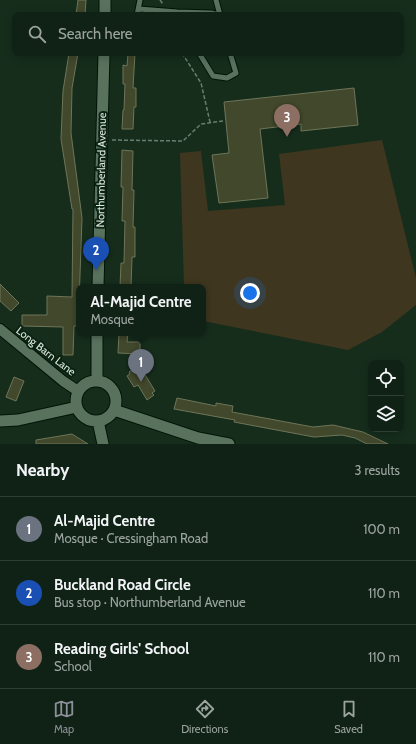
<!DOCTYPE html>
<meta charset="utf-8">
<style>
body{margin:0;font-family:Cabin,sans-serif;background:#1e2f22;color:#f1f3f6}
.controls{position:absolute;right:12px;bottom:12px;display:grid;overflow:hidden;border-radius:8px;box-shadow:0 2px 10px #0003}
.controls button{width:36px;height:36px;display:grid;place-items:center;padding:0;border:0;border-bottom:1px solid #303f34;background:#102215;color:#f1f3f6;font:20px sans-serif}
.you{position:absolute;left:250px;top:293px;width:14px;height:14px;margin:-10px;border:3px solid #fff;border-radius:50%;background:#1a73e8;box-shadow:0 0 0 6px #1a73e833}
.badge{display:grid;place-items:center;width:26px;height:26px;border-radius:50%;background:#8c9099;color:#fff;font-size:13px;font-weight:700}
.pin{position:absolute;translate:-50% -33px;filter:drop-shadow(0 1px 2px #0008)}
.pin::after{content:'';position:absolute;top:21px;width:14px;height:12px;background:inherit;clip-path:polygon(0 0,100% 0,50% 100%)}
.popup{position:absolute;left:76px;top:284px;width:130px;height:52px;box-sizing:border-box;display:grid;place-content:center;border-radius:8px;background:#102215;filter:drop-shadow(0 1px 3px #0005);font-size:13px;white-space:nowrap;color:#9ca4a0}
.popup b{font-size:15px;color:#f1f3f6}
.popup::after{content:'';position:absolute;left:50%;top:100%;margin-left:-8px;border:8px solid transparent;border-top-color:#102215}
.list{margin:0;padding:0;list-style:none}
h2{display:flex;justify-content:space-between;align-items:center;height:52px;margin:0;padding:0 16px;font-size:17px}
h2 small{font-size:13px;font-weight:400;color:#9ca4a0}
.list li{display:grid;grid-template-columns:26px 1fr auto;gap:12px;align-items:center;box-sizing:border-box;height:64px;padding:0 16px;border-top:1px solid #303f34}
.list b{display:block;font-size:15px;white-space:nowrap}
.list p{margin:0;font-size:13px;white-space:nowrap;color:#9ca4a0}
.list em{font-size:13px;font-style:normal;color:#9ca4a0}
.icon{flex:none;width:22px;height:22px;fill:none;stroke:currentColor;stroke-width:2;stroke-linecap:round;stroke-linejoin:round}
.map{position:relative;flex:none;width:416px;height:444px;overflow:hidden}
.search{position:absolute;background:#102215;box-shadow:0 2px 10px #0003;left:12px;right:12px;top:12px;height:44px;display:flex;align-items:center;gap:10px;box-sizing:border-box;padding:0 14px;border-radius:8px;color:#9ca4a0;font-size:15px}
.sheet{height:244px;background:#102215}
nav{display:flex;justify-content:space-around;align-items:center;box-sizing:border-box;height:56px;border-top:1px solid #303f34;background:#102215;font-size:11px;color:#9ca4a0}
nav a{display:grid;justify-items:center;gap:2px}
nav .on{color:#8c9099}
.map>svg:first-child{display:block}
.green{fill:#3f361f}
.building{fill:#41482b;stroke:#6e7559}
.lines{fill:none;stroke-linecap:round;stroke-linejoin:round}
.service-casing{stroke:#011506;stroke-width:7}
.minor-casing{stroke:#011506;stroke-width:12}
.tertiary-casing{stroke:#011506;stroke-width:13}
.path{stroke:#6a7d6e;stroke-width:1.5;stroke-dasharray:4 2;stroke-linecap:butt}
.service{stroke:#59725e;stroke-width:5}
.minor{stroke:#59725e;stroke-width:10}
.tertiary{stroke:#59725e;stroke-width:11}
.labels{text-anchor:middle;stroke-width:4;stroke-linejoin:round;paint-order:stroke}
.street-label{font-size:11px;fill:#dceade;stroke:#0d2312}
</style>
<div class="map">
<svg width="416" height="444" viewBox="0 0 416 444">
<rect width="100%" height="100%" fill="#162d1c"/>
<!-- green -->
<path class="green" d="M382,140L416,278V305L382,332L348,350L203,321V287H184L180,153L201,151L208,211L285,205L279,154Z"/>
<!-- building -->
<path class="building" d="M78,0H86L85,15H76Z
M69,53H78L72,88L71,133L82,218L79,304H78L77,326H74L73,355H63V327L22,326V315H47V296L72,297L73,209H72L61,139L63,91Z
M128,53H135L133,88H136V107H134L133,129H122L123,110H124L125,84H123V65L127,66Z
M354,88L358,125L301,131V124L260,129L268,198L219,203L212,155L229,153L224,102Z
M122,150L133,151L132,190H134L133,227H135V257H132L131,287H120L121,263H124L125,221H122L123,187H121Z
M0,284L19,303L11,311L0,301Z
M119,333H128L127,342H140V354L118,353Z
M139,365L155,391L152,393L154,395L147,400L138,385L134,387L127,376L130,374L129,372Z
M14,377L24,381L16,401L6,397Z
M177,398L216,406V403L233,406L232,412L313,427L333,425L363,432L388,444H367L355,438L342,435L314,437L234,422L235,420L174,409Z
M72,434L88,444H36V440Z"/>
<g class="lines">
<defs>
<path id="service" d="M216,0L220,15
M139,9L177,12V14
M177,12L211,13L219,15
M137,15L140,0
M199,53L213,76L227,78L236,73L230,53"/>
<path id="minor" d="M0,329L63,381L78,391"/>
<path id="tertiary" d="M105,15V0
M98,287L104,53
M97,381V333
M76 401a20 20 0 1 1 40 0a20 20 0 1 1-40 0Z
M114,410L198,438L229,444
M0,421L18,420L77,407
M98,421L103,444"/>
</defs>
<!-- service casing -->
<use href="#service" class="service-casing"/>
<!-- minor casing -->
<use href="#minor" class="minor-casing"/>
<!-- tertiary casing -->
<use href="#tertiary" class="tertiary-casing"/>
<!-- path -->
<path class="path" d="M160,0L163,4
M182,53L201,83L210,122
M112,140L183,141L201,124L223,121"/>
<!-- service -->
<use href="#service" class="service"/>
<!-- minor -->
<use href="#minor" class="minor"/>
<!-- tertiary -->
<use href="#tertiary" class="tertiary"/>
</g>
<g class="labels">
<!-- street labels -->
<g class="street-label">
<text transform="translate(101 170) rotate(-89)" y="4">Northumberland Avenue</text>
<text transform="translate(46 351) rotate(38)" y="4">Long Barn Lane</text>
</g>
</g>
</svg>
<div class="controls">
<button><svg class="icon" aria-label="locate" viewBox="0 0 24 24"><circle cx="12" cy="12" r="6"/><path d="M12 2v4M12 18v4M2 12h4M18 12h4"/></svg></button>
<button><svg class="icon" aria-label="layers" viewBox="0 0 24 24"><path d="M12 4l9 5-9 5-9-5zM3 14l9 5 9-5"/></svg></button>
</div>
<div class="you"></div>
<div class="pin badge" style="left:141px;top:382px;background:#6b7280">1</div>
<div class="popup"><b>Al-Majid Centre</b>Mosque</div>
<div class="pin badge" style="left:96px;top:270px;background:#1a4fb4">2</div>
<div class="pin badge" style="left:287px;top:137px;background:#8d6e63">3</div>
<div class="search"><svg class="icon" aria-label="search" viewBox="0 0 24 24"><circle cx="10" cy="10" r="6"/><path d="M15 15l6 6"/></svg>Search here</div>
</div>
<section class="sheet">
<h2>Nearby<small>3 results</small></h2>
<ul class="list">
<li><span class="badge" style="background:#6b7280">1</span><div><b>Al-Majid Centre</b><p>Mosque · Cressingham Road</p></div><em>100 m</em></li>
<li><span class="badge" style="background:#1a4fb4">2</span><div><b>Buckland Road Circle</b><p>Bus stop · Northumberland Avenue</p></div><em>110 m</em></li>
<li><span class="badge" style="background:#8d6e63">3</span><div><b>Reading Girls' School</b><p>School</p></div><em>110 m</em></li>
</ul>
</section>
<nav>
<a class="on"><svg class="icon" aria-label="map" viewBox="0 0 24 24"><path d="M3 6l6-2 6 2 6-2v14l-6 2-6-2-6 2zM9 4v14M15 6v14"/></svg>Map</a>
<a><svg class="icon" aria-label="directions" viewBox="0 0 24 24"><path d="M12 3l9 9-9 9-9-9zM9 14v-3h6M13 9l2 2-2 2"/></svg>Directions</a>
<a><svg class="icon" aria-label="saved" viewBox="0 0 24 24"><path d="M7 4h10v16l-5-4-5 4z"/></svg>Saved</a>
</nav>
